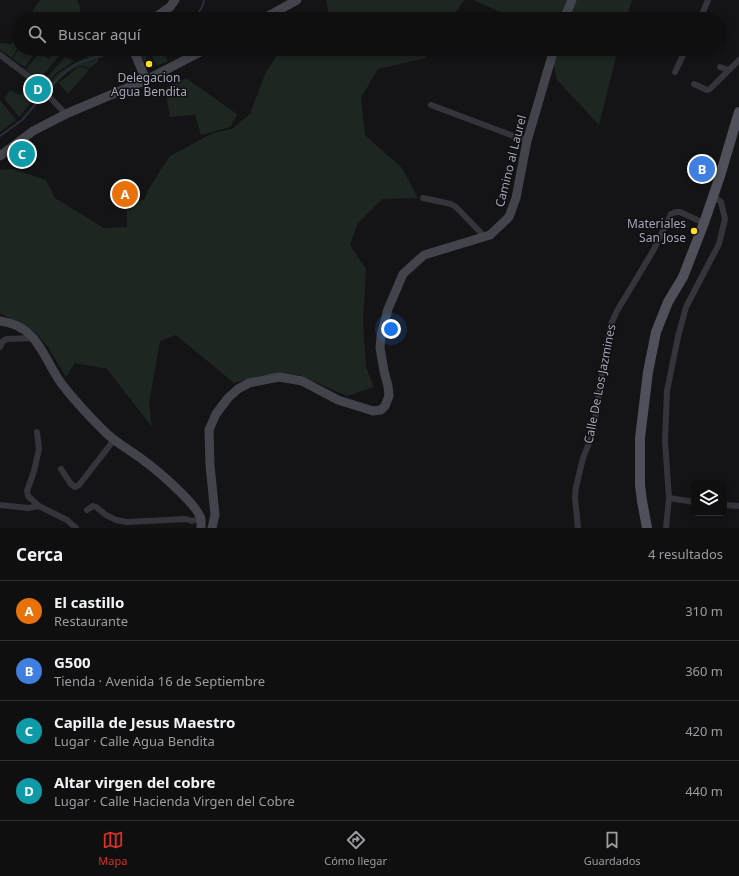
<!DOCTYPE html>
<html lang="es">
<meta charset="utf-8">
<style>
body{margin:0;font-family:"Noto Sans",sans-serif;background:#181819;color:#f1f3f6}
.controls{position:absolute;right:12px;bottom:12px;display:grid;overflow:hidden;border-radius:6px;box-shadow:0 2px 6px #0003}
.controls button{width:36px;height:36px;display:grid;place-items:center;padding:0;border:0;border-bottom:1px solid #2f2f30;background:#0f0f10;color:#f1f3f6;font:20px sans-serif}
.you{position:absolute;left:391px;top:329px;width:14px;height:14px;margin:-10px;border:3px solid #fff;border-radius:50%;background:#1a73e8;box-shadow:0 0 0 6px #1a73e833}
.badge{display:grid;place-items:center;width:26px;height:26px;border-radius:50%;background:#d93025;color:#fff;font-size:13px;font-weight:700}
.pin{position:absolute;translate:-50% -50%;border:2px solid #fff;box-shadow:0 1px 4px #0006}
.list{margin:0;padding:0;list-style:none}
h2{display:flex;justify-content:space-between;align-items:center;height:52px;margin:0;padding:0 16px;font-size:17px}
h2 small{font-size:13px;font-weight:400;color:#9b9c9f}
.list li{display:grid;grid-template-columns:26px 1fr auto;gap:12px;align-items:center;box-sizing:border-box;height:60px;padding:0 16px;border-top:1px solid #2f2f30}
.list b{display:block;font-size:15px;white-space:nowrap}
.list p{margin:0;font-size:13px;white-space:nowrap;color:#9b9c9f}
.list em{font-size:13px;font-style:normal;color:#9b9c9f}
.icon{flex:none;width:22px;height:22px;fill:none;stroke:currentColor;stroke-width:2;stroke-linecap:round;stroke-linejoin:round}
.map{position:relative;flex:none;width:739px;height:528px;overflow:hidden}
.search{position:absolute;background:#0f0f10;box-shadow:0 2px 6px #0003;left:12px;right:12px;top:12px;height:44px;display:flex;align-items:center;gap:10px;box-sizing:border-box;padding:0 14px;border-radius:22px;color:#9b9c9f;font-size:15px}
.sheet{height:292px;background:#0f0f10}
nav{display:flex;justify-content:space-around;align-items:center;box-sizing:border-box;height:56px;border-top:1px solid #2f2f30;background:#0f0f10;font-size:11px;color:#9b9c9f}
nav a{display:grid;justify-items:center;gap:2px}
nav .on{color:#d93025}
.map>svg:first-child{display:block}
.green{fill:#1d2620}
.lines{fill:none;stroke-linecap:round;stroke-linejoin:round}
.stream{stroke:#292f3a;stroke-width:2}
.minor{stroke:#35343b;stroke-width:6}
.secondary{stroke:#42434b;stroke-width:9}
.primary{stroke:#50505a;stroke-width:10}
.poi-dot{fill:#ffe122;stroke:#0f0f11;stroke-width:1.5}
.labels{text-anchor:middle;stroke-width:3;stroke-linejoin:round;paint-order:stroke}
.poi-label{font-size:12px;fill:#a4a6b7;stroke:#0f0f11}
.street-label{font-size:12px;fill:#a4a6b7;stroke:#0f0f11}
</style>
<div class="map">
<svg width="739" height="528" viewBox="0 0 739 528">
<rect width="100%" height="100%" fill="#141416"/>
<!-- green -->
<path class="green" d="M40,0H77L80,7L81,19H68L58,12L55,16L56,19H28L37,4Z
M326,0H464L451,19H320L329,15Z
M473,0H632L626,19H516Z
M18,22L19,46L12,58L0,50V43L12,44Z
M19,48L38,49L25,67L13,59Z
M54,49H60L63,51L38,81L26,69L39,53L49,59Z
M102,49H117L108,55L98,59V62L89,68C74,60 58,82 49,92L45,89L56,75L66,68Z
M142,49H162L168,61L157,66L151,55L146,57L147,60L143,62L139,52Z
M281,49H431L425,58L378,69L361,98L365,135L402,168L418,198L382,199L358,223L350,245L366,269L363,322L366,367L374,387L347,396L299,375H264L234,383L176,335L160,341L149,404L152,427L107,369L75,363L66,377L48,347L34,331L0,313V170L12,169L46,180L55,198L104,228L127,227V207L145,199L148,190L170,156L213,133L232,129L250,114L265,74Z
M550,49H618L599,125L557,80Z
M65,57L74,61L55,74L45,88L41,84Z
M83,67L89,70L68,94L59,83L77,68Z
M186,78L237,114L230,127L201,135L195,115L170,117L165,88Z
M29,81L34,86L32,89L38,94L19,117L4,98L10,90L19,95L22,93H30Z
M0,100L16,120L0,132Z"/>
<g class="lines">
<!-- stream -->
<path class="stream" d="M185,19C196,16 202,12 204,0
M0,136L22,120L60,76L76,64L99,56L113,49"/>
<!-- minor -->
<path class="minor" d="M700,19L708,0
M0,55L32,79L64,112
M720,67L729,70
M675,72L686,49
M694,84L707,90L710,89L739,60
M431,105L527,141
M423,198L451,204L456,207L485,237
M0,347L3,341L7,339L35,338
M37,432L39,449L34,471L27,491L28,496L39,506L67,520L76,528
M61,469L71,484L75,487L79,485L114,440
M669,498L694,502
M0,505L28,508L39,506
M724,505L739,506
M87,510L93,506L96,507L106,515L116,520L127,522L186,519L192,521L201,518
M578,528L575,498L576,487L583,458L593,433L605,354L611,324L617,311L653,251L671,214L676,212H680L704,223
M666,528L669,498L665,441L667,391L678,337L686,307L719,244L725,219L721,202L713,196"/>
<!-- secondary -->
<path class="secondary" d="M153,19L170,7L175,0
M263,19L297,0
M564,19L572,0
M133,49L146,80
M0,156L33,131L68,113L146,80L206,49
M0,321C38,326 42,356 61,383C74,400 89,416 104,431C116,443 130,450 143,460C157,470 197,504 201,519C201,522 201,525 201,528
M212,528L215,515L210,465L209,430L216,414L228,398L238,389L249,383L279,377L302,381L338,400L373,411L381,410L385,406L389,396L388,386L384,371L380,348L381,336L388,309L403,274L424,255L490,235L509,217L516,198L527,141L554,49"/>
<!-- primary -->
<path class="primary" d="M647,528L642,501L640,485V438L648,372L656,332L668,302L683,277L704,223L720,176L739,112"/>
</g>
<!-- markers -->
<g class="poi-dot">
<circle cx="149" cy="64" r="4"/>
<circle cx="694" cy="231" r="4"/>
</g>
<g class="labels">
<!-- poi labels -->
<g class="poi-label">
<text x="149" y="82">Delegacion<tspan x="149" dy="14">Agua Bendita</tspan></text>
<text x="686" y="228" text-anchor="end">Materiales<tspan x="686" dy="14">San Jose</tspan></text>
</g>
<!-- street labels -->
<g class="street-label">
<text transform="translate(511 161) rotate(-76)" y="4">Camino al Laurel</text>
<text transform="translate(600 384) rotate(-79)" y="4">Calle De Los Jazmines</text>
</g>
</g>
</svg>
<div class="controls">
<button><svg class="icon" aria-label="layers" viewBox="0 0 24 24"><path d="M12 4l9 5-9 5-9-5zM3 14l9 5 9-5"/></svg></button>
</div>
<div class="you"></div>
<div class="pin badge" style="left:125px;top:194px;background:#e8710a">A</div>
<div class="pin badge" style="left:702px;top:169px;background:#3f7fe0">B</div>
<div class="pin badge" style="left:22px;top:154px;background:#0f9aa8">C</div>
<div class="pin badge" style="left:38px;top:89px;background:#0f9aa8">D</div>
<div class="search"><svg class="icon" aria-label="search" viewBox="0 0 24 24"><circle cx="10" cy="10" r="6"/><path d="M15 15l6 6"/></svg>Buscar aquí</div>
</div>
<section class="sheet">
<h2>Cerca<small>4 resultados</small></h2>
<ul class="list">
<li><span class="badge" style="background:#e8710a">A</span><div><b>El castillo</b><p>Restaurante</p></div><em>310 m</em></li>
<li><span class="badge" style="background:#3f7fe0">B</span><div><b>G500</b><p>Tienda · Avenida 16 de Septiembre</p></div><em>360 m</em></li>
<li><span class="badge" style="background:#0f9aa8">C</span><div><b>Capilla de Jesus Maestro</b><p>Lugar · Calle Agua Bendita</p></div><em>420 m</em></li>
<li><span class="badge" style="background:#0f9aa8">D</span><div><b>Altar virgen del cobre</b><p>Lugar · Calle Hacienda Virgen del Cobre</p></div><em>440 m</em></li>
</ul>
</section>
<nav>
<a class="on"><svg class="icon" aria-label="map" viewBox="0 0 24 24"><path d="M3 6l6-2 6 2 6-2v14l-6 2-6-2-6 2zM9 4v14M15 6v14"/></svg>Mapa</a>
<a><svg class="icon" aria-label="directions" viewBox="0 0 24 24"><path d="M12 3l9 9-9 9-9-9zM9 14v-3h6M13 9l2 2-2 2"/></svg>Cómo llegar</a>
<a><svg class="icon" aria-label="saved" viewBox="0 0 24 24"><path d="M7 4h10v16l-5-4-5 4z"/></svg>Guardados</a>
</nav>
